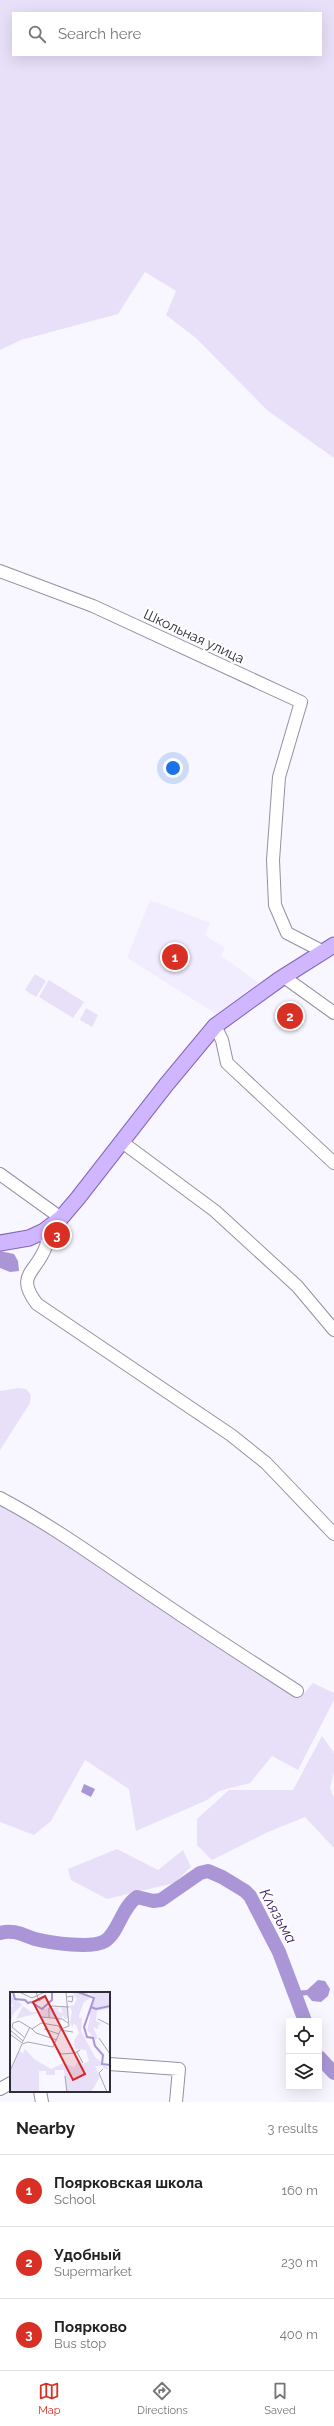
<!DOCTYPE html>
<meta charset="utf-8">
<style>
body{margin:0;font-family:Raleway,sans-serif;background:#f6f6f6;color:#222}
.controls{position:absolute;right:12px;bottom:12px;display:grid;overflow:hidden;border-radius:0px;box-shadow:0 4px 16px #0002}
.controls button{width:36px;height:36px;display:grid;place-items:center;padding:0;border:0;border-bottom:1px solid #e0e0e0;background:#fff;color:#222;font:20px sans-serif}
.you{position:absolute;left:173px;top:768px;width:14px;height:14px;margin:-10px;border:3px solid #fff;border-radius:50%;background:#1a73e8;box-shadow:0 0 0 6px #1a73e833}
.badge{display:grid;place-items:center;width:26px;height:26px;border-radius:50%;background:#d93025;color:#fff;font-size:13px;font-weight:700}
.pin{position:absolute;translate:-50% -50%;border:2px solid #fff;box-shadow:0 1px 4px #0006}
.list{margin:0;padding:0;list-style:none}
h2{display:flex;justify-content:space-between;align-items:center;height:52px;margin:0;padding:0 16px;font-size:17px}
h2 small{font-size:13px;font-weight:400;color:#767676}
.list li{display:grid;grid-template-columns:26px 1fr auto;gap:12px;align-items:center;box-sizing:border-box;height:72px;padding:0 16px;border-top:1px solid #e0e0e0}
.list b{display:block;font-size:15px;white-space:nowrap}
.list p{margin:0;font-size:13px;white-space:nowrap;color:#767676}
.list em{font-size:13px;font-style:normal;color:#767676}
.icon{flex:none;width:22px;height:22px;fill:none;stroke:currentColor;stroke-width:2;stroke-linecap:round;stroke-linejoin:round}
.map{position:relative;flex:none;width:334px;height:2102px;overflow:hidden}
.search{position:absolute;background:#fff;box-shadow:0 4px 16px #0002;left:12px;right:12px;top:12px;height:44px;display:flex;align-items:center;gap:10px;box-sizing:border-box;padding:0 14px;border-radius:0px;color:#767676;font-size:15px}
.sheet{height:268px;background:#fff}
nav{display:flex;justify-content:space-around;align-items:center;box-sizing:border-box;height:56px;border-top:1px solid #e0e0e0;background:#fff;font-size:11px;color:#767676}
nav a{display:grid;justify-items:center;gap:2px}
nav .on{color:#d93025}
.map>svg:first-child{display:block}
.built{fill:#f2edfe}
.green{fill:#e7e0f8;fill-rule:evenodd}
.water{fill:#aa96d6}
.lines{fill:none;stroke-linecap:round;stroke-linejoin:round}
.river{stroke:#aa96d6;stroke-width:14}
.minor-casing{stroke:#9590a3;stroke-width:14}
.major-casing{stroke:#8366b7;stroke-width:17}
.minor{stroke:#fff;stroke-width:12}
.major{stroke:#d0b6fe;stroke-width:15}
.labels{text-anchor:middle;stroke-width:4;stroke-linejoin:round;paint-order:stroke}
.street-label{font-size:14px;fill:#2f2d35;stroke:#fff}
.water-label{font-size:15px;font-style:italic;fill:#3d1e68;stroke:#fff}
.inset-river{fill:none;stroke:#aa96d6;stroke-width:2}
.inset-road{fill:none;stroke:#a8a6ae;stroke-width:1}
.view{fill:#d62828;fill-opacity:0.15;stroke:#d62828;stroke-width:2}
.inset-edge{fill:none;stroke:#2f2d35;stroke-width:2}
</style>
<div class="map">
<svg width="334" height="2102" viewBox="0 0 334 2102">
<rect width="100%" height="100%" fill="#f8f6fe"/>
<!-- built -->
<path class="built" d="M150,900L210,923L205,935L225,948L221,956L259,983L216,1014L127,958Z"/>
<!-- green -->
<path class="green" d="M0,0H334V458L267,410L196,338L166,315L176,291L145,272L118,314L21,340L0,350ZM13,13H321V55H13Z
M35,974L46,981L36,997L25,990Z
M49,980L84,1002L73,1018L39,997Z
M86,1008L98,1015L92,1027L80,1020Z
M18,1388L26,1389L31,1395L30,1403L0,1450V1391Z
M0,1503L21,1515L300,1698L313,1683L334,1693V1700L298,1770L272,1756L250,1783L219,1791L207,1800L136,1831L129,1789L85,1760L51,1821L34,1835L0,1822Z
M322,1736L334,1753V1772L330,1788L334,1798V1848L305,1817L268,1832L212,1860L197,1845V1819L229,1790H293Z
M117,1849L158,1870L183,1850L191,1867L174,1883L107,1899L71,1880L68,1869Z"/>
<!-- water -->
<path class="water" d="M0,1251L14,1254L18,1261L19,1271L10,1272L0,1268Z
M84,1784L95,1789L91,1797L81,1792Z
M318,1980L325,1981L330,1989L328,1996L321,2002L312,2001L307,1995L296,1997L294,1991L307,1990Z"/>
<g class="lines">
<!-- river -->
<path class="river" d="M0,1933C13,1929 23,1935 35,1939C51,1943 92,1949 105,1941C119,1932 121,1908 137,1897L153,1901L161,1900L200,1873L208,1871L222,1877L245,1891L250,1896L279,1952L305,2021
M319,2057L334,2073"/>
<defs>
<path id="minor" d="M0,571L93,606L301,702L279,777L273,860L275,905L287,933L322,951
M284,977L334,1013
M215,1026L222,1040L227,1063L334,1163
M122,1142L215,1211L297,1286L334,1330
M0,1174L61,1218
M44,1231C45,1235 48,1242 46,1246C37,1273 14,1274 37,1304L231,1435L266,1463L334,1534
M0,1498C57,1528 109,1567 163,1603C207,1633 252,1662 297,1691
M109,2064L179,2069L176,2102
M0,2089L11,2083
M40,2091L42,2102"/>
<path id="major" d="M0,1243L29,1238L44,1231L61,1218L78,1198L166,1085L215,1026L280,979L334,945"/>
</defs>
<!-- minor casing -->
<use href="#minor" class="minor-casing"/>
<!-- major casing -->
<use href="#major" class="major-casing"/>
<!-- minor -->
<use href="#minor" class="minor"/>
<!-- major -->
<use href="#major" class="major"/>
</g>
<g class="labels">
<!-- street labels -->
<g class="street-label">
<text transform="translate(194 636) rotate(25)" y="5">Школьная улица</text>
</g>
<!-- water labels -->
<g class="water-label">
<text transform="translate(278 1916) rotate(61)" y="5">Клязьма</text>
</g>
</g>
<!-- overview -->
<g transform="translate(10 1992)">
<rect width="100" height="100" fill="#f8f6fe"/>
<path d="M62,0H100V16L87,19L86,29L92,32L88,33V37L83,35L88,46L85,48L77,38L80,27L79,18L85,5L78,1L79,7L74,10L69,23V26H72L71,39L85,65L100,78L93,76V74H85L90,85L81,100H56L54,78H45V83H36V79H29V100H53H0V81L9,59L13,61L15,57L24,67L41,77L53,71L64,75L69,68L73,72L79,69L76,58L65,57L64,48L69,41L66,33L63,32V36L60,30L62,19L59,14L64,13L67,7ZM0,2L12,13L3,22L0,33V15L4,14L0,11ZM13,14L21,20H29L32,17L50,15L47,19L53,21L51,15H58V26L55,27L53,23L48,31V26H31L28,21L6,27Z" fill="#e7e0f8"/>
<path class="inset-river" d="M3,0L5,7L15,8L18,11L21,10L32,17L42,8V0M68,0L84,6L74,35L77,45L83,46L85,54L93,63L92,72L100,73M81,15L86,17L100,14"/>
<path class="inset-road" d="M9,0L22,6L35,0M26,0L29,9L36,4M57,5L63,4L62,10L58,9M42,14L59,15M32,25L52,27L58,31M39,26V16L42,14M88,27L100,33M22,37L26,41L47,48M34,37L49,42M0,38L13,49M50,38L63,40M0,42L12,51M14,45L2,35L3,31L9,29L22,37L31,31L49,34L50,37M89,46L100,62M12,51L20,35M45,53L51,62L65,61L70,58M67,60L73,71M93,77L89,81L97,100M0,79L12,52L18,50L43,55L51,37L59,34L56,0M55,84L57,100"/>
<path class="view" d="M35,4L75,82L63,88L23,10Z"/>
<rect width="100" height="100" class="inset-edge"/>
</g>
</svg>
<div class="controls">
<button><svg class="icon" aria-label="locate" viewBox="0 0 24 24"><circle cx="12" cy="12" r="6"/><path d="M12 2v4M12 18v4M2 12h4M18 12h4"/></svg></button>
<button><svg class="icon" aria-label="layers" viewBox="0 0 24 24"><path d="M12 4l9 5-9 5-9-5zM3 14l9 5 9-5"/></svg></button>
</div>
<div class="you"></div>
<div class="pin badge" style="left:175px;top:957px">1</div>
<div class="pin badge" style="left:290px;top:1016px">2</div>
<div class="pin badge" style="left:57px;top:1235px">3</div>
<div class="search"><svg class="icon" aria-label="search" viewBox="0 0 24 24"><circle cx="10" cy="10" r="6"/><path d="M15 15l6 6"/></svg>Search here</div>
</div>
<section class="sheet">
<h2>Nearby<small>3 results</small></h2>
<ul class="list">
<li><span class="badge">1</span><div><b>Поярковская школа</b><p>School</p></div><em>160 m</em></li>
<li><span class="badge">2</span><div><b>Удобный</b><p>Supermarket</p></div><em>230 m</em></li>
<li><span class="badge">3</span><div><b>Поярково</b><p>Bus stop</p></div><em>400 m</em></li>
</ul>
</section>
<nav>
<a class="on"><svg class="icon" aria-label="map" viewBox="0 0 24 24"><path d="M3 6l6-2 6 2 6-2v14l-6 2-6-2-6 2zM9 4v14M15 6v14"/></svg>Map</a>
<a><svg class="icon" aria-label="directions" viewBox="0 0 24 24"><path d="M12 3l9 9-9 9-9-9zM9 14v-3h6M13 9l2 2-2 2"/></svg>Directions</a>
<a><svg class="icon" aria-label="saved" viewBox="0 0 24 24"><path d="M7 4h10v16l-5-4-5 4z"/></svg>Saved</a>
</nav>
